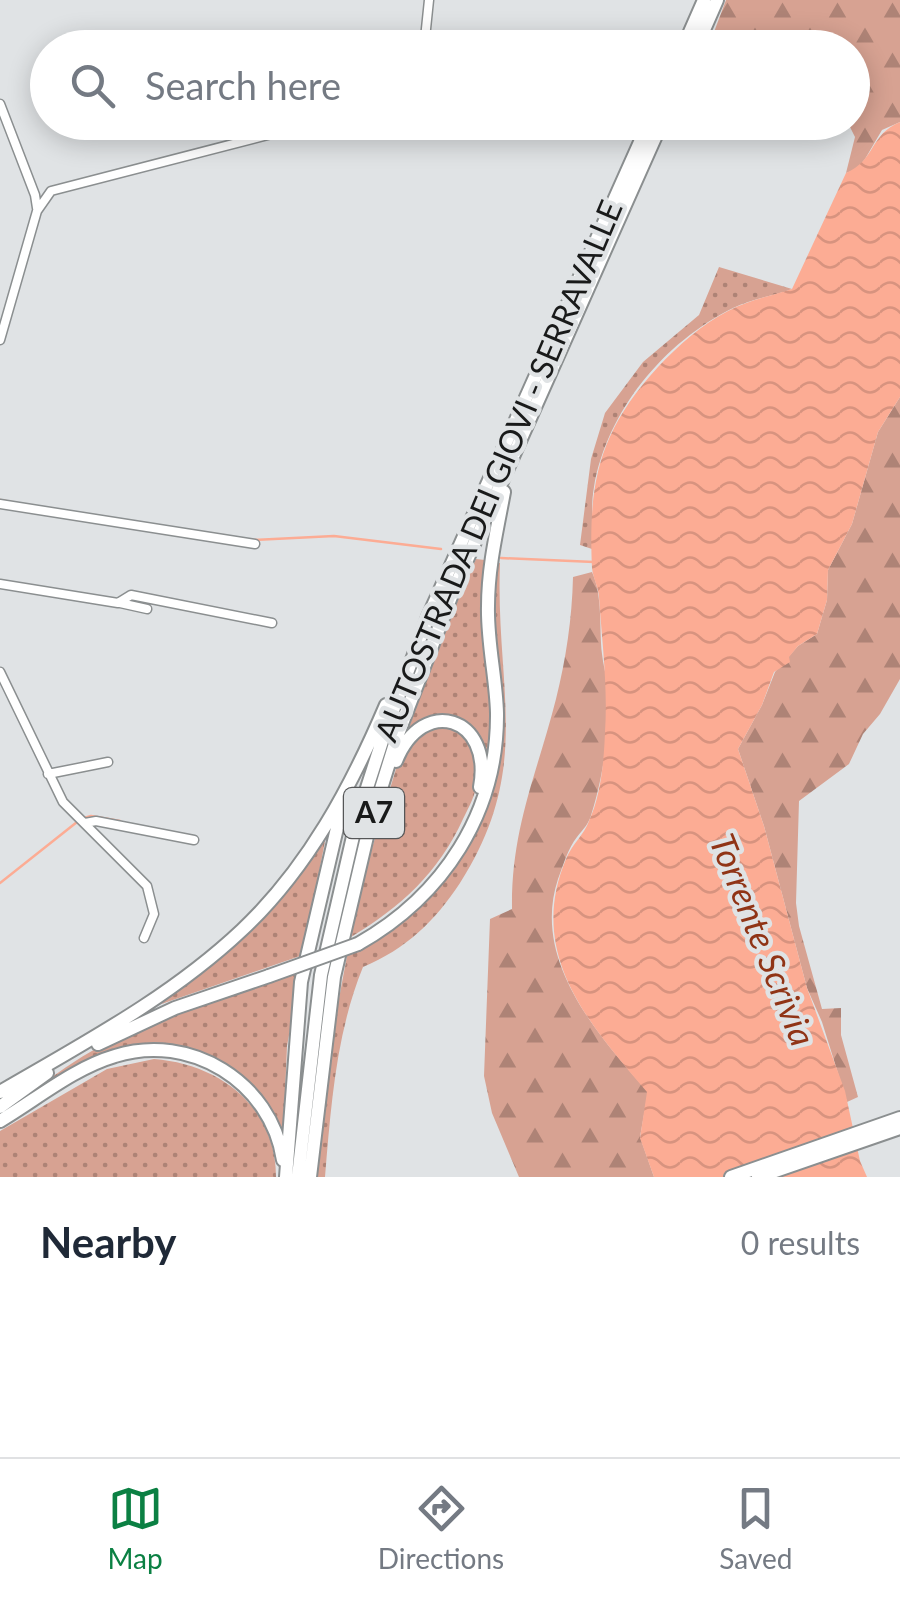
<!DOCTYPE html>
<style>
body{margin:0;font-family:Lato,sans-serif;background:#f2f2f3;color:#1f2937}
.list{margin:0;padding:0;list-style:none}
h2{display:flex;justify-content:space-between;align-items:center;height:130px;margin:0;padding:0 40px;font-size:42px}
h2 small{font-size:32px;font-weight:400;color:#747a83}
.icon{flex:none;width:55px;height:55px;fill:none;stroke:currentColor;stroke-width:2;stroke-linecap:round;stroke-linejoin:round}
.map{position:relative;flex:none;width:900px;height:1177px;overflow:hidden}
.search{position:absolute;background:#fff;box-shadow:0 5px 25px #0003;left:30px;right:30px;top:30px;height:110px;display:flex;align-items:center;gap:25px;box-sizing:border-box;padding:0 35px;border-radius:55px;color:#747a83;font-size:38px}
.sheet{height:280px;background:#fff}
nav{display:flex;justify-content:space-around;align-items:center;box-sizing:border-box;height:140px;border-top:2px solid #e0e1e3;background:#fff;font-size:28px;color:#747a83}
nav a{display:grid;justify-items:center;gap:5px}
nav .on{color:#0b8043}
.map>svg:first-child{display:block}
.grass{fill:url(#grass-dots)}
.forest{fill:url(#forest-firs)}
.water{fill:url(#water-waves)}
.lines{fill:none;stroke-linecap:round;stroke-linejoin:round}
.stream{stroke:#fcac94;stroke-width:2.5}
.minor-casing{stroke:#8b8f90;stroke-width:11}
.highway-casing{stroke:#8b8f90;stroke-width:16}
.minor{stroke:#fff;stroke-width:8}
.highway{stroke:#fff;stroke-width:12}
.highway-bridge-casing{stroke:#8b8f90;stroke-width:16;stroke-linecap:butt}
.highway-bridge{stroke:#fff;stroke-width:12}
.labels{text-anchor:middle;stroke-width:9;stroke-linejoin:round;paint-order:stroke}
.shield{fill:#e0e3e5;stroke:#555657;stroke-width:2.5}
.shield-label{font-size:30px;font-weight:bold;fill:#191a1a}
.street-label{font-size:32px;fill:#191a1a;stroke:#e0e3e5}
.water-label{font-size:35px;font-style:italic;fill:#903416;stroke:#e0e3e5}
</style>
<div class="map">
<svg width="900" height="1177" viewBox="0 0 900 1177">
<defs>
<pattern id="grass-dots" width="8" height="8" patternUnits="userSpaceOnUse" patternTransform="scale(2.5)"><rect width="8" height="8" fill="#d7a292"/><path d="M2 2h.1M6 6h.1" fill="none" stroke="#ae8376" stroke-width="1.8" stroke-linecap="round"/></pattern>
<pattern id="forest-firs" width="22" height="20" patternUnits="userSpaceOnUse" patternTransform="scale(2.5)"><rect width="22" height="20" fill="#d7a292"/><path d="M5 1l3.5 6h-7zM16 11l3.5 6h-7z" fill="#ae8376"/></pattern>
<pattern id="water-waves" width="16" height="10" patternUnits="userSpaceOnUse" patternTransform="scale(2.5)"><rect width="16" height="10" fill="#fcac94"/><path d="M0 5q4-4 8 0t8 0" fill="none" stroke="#d7937f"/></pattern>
</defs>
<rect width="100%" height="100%" fill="#e0e3e5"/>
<!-- grass -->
<path class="grass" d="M719,267L792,289C773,296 751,299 733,308C664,342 607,411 594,487C590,508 594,528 592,549L580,545L591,459L605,413L643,362L699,315Z
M476,559L485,560C488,632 496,705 485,776L483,749L437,716L426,719L407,733L436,650Z
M495,563H500C495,688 534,767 460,883C435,921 406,949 363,967C336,1033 331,1106 325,1177H317L332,1036L347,956L368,944L425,900L493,773Z
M456,726L474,742C475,755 478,769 477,782C476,794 469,807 463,819C439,872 401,907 351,937L366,868L399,759L429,727Z
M327,831L303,955L147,1009L195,975Z
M301,971L287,1046L283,1143L222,1065L141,1047L24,1101C99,1029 204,1004 301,971Z
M154,1059C219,1064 276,1106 276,1177H0V1131L107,1069Z"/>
<!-- forest -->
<path class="forest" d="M726,0H900V122L882,130L865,159L857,169L846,173L855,137L848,123L852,122V48H708Z
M900,397V679L880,714L863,734L849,764L799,801L796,903L799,926L822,1009L841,1008V1035L858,1097L847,1102L822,1022L807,988L764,826L738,749L762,705L775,672L798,646L817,634L827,600L828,570L852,524L878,432Z
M592,572C603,597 599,627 602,654C603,664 606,674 607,684C612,719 603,778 592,812C589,824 584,828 577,837C568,848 563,866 558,879C531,961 598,1035 648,1092L640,1137L654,1177H519L492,1113L484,1076L490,919L512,909C511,828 537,774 556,699C566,659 572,619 573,577Z"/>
<!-- water -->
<path class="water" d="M900,122V397L878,432L852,524L828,570L827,600L817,634L798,646L789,657L790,662L774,672L762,705L738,749L764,826L807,988L845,1091L860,1161L867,1177H654L640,1138L647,1092C589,1024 526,954 566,859C572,844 584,835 589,821C601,795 604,760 605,732C608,687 602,642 599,597C598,586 593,578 592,568C588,483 599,431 658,367C679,345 701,325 728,311C748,300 771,296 792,289L846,173C875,161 870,134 900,122Z"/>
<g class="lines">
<!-- stream -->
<path class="stream" d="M0,500L28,505
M253,540L334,536L441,549
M501,558L594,562
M84,818L91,816L120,821
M0,883L77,822"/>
<defs>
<path id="minor" d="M424,48L429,0
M0,104L35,195L37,208
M0,340L37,211L51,191L318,122
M0,504L255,544
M0,584L118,603L131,595L272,623
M120,603L147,609
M0,672L63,802L147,886L154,914L144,938
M48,774L108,762
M85,823L96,821L194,840"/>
<path id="highway" d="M683,48L704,0
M696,48L717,0
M396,761C423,694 493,717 480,787
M358,944C443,896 498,813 497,713C496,677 487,642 488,606C488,567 497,530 504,492
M98,1044L175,1008L269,976
M0,1092C84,1043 171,997 242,930C308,868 351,787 386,705
M0,1107L47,1073
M0,1121C37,1099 74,1068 115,1056C190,1032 271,1082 283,1160
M286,1177L301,982L341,811
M298,1177L321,975L357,819L385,732L428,617L649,122
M310,1177L334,977L370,824L398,734L454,589L662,122
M731,1177L900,1118
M758,1177L900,1128"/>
</defs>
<!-- minor casing -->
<use href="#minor" class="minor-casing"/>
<!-- highway casing -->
<use href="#highway" class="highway-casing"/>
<!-- minor -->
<use href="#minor" class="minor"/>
<!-- highway -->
<use href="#highway" class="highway"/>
<defs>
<path id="highway-bridge" d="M269,976L358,944"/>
</defs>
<!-- highway-bridge casing -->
<use href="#highway-bridge" class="highway-bridge-casing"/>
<!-- highway-bridge -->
<use href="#highway-bridge" class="highway-bridge"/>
</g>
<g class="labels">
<!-- shield labels -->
<rect class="shield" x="344" y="788" width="60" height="50" rx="8"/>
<g class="shield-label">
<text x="374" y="823">A7</text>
</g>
<!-- street labels -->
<g class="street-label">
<text transform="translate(499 471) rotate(-67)" y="11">AUTOSTRADA DEI GIOVI - SERRAVALLE</text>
</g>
<!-- water labels -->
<g class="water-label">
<text transform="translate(762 940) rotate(68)" y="12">Torrente Scrivia</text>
</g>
</g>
</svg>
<div class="search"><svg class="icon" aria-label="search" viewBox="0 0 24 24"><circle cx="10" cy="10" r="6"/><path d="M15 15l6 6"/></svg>Search here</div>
</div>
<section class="sheet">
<h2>Nearby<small>0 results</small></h2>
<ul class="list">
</ul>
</section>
<nav>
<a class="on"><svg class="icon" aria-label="map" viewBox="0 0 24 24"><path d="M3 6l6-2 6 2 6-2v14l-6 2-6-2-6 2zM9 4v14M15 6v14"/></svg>Map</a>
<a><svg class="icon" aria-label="directions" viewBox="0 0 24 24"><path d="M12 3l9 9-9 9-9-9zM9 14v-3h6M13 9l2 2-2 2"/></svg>Directions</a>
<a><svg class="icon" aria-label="saved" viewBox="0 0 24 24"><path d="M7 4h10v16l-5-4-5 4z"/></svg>Saved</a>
</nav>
